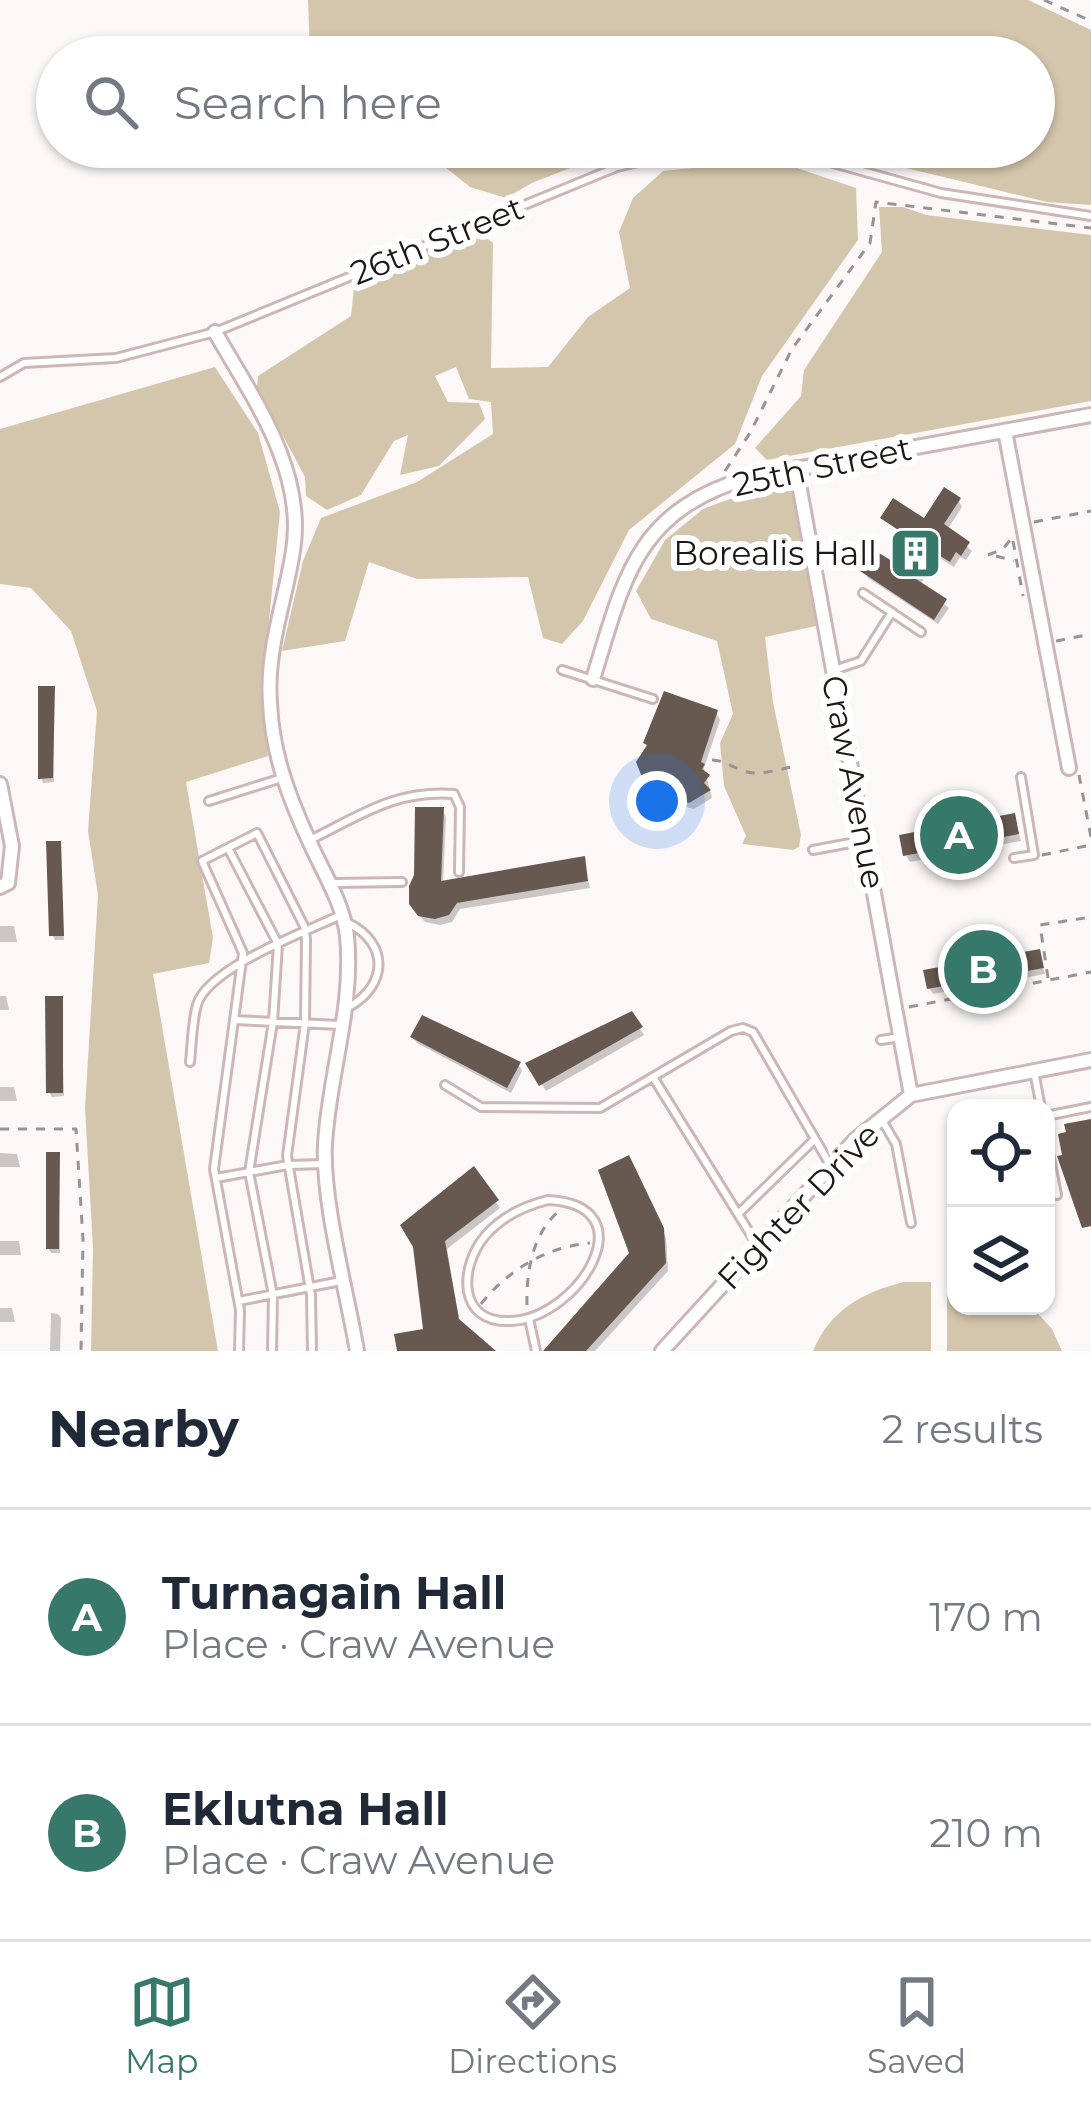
<!DOCTYPE html>
<meta charset="utf-8">
<style>
body{margin:0;font-family:Montserrat,sans-serif;background:#f2f2f3;color:#1f2937}
.controls{position:absolute;right:36px;bottom:36px;display:grid;overflow:hidden;border-radius:24px;box-shadow:0 3px 9px #0004}
.controls button{width:108px;height:108px;display:grid;place-items:center;padding:0;border:0;border-bottom:3px solid #e0e1e3;background:#fff;color:#1f2937;font:60px sans-serif}
.you{position:absolute;left:657px;top:801px;width:42px;height:42px;margin:-30px;border:9px solid #fff;border-radius:50%;background:#1a73e8;box-shadow:0 0 0 18px #1a73e833}
.badge{display:grid;place-items:center;width:78px;height:78px;border-radius:50%;background:#367869;color:#fff;font-size:39px;font-weight:700}
.pin{position:absolute;translate:-50% -50%;border:6px solid #fff;box-shadow:0 3px 12px #0006}
.list{margin:0;padding:0;list-style:none}
h2{display:flex;justify-content:space-between;align-items:center;height:156px;margin:0;padding:0 48px;font-size:51px}
h2 small{font-size:39px;font-weight:400;color:#747a83}
.list li{display:grid;grid-template-columns:78px 1fr auto;gap:36px;align-items:center;box-sizing:border-box;height:216px;padding:0 48px;border-top:3px solid #e0e1e3}
.list b{display:block;font-size:45px;white-space:nowrap}
.list p{margin:0;font-size:39px;white-space:nowrap;color:#747a83}
.list em{font-size:39px;font-style:normal;color:#747a83}
.icon{flex:none;width:66px;height:66px;fill:none;stroke:currentColor;stroke-width:2;stroke-linecap:round;stroke-linejoin:round}
.map{position:relative;flex:none;width:1091px;height:1351px;overflow:hidden}
.search{position:absolute;background:#fff;box-shadow:0 3px 9px #0004;left:36px;right:36px;top:36px;height:132px;display:flex;align-items:center;gap:30px;box-sizing:border-box;padding:0 42px;border-radius:66px;color:#747a83;font-size:45px}
.sheet{height:588px;background:#fff}
nav{display:flex;justify-content:space-around;align-items:center;box-sizing:border-box;height:168px;border-top:3px solid #e0e1e3;background:#fff;font-size:33px;color:#747a83}
nav a{display:grid;justify-items:center;gap:6px}
nav .on{color:#367869}
.map>svg:first-child{display:block}
.green{fill:#d4c6ac}
.shadow{fill:#0003}
.building{fill:#685950}
.lines{fill:none;stroke-linecap:round;stroke-linejoin:round}
.lane-casing{stroke:#ccb7b6;stroke-width:12}
.street-casing{stroke:#ccb7b6;stroke-width:18}
.path{stroke:#9a9393;stroke-width:3;stroke-dasharray:9 9;stroke-linecap:butt}
.lane{stroke:#fff;stroke-width:6}
.street{stroke:#fff;stroke-width:12}
.labels{text-anchor:middle;stroke-width:12;stroke-linejoin:round;paint-order:stroke}
.street-label{font-size:33px;fill:#1f1717;stroke:#fff}
.poi-label{font-size:33px;fill:#1f1717;stroke:#fff;text-anchor:end}
</style>
<div class="map">
<svg width="1091" height="1351" viewBox="0 0 1091 1351">
<rect width="100%" height="100%" fill="#fdf8f8"/>
<!-- green -->
<path class="green" d="M308,0H1028L1091,30V205L1047,202L819,147H1034V57H310Z
M420,147H623L532,183L506,198L470,187Z
M713,166H791L856,188L858,240L762,376L735,444L629,530L583,621L562,644L543,638L528,577L417,579L369,562L345,641L282,651L303,561L321,518L417,482L493,434L491,402L469,399L456,367L435,376L448,402L479,403L485,419L439,466L400,475L408,435L394,441L361,495L327,510L306,496L305,477L257,387L258,376L351,316L355,278L477,230L493,243L491,368L548,367L588,317L630,288L619,232L633,198L663,171Z
M879,207H903L926,215L1091,235V401L767,460L755,448L801,396L804,370L882,252Z
M215,367L258,433L280,512L262,689L268,756L186,782L213,938L209,963L153,974L218,1351H91L93,1248L85,1108L98,895L88,831L97,711L71,631L31,588L0,584V429Z
M775,482L794,490L821,625L765,637L773,702L801,835L799,847L793,850L742,844L746,836L724,786L720,743L733,714L717,641L651,619L636,591L665,540L703,509Z
M947,1281H956V1306H1031L1052,1329L1062,1351H947Z
M904,1282H931V1351H813C830,1310 863,1292 904,1282Z"/>
<!-- shadow -->
<path class="shadow" d="M958,500L962,507L947,530L972,551L966,560L960,557L954,567L938,557L920,585L949,608L938,624L868,578L864,571L893,566L910,540L883,518L925,522Z
M53,689L54,782L43,783L41,778Z
M716,713L720,720L704,768L712,798L694,809L664,801L650,784Z
M442,810L446,817L443,884L583,859L590,888L460,909L452,922L440,925L425,922L416,911Z
M1014,817L1021,841L910,862L906,855Z
M59,844L64,940H55L52,935Z
M0,926H14L17,942H0Z
M1039,952L1045,974L933,994L929,988Z
M0,996H6L9,1010H0Z
M61,999L64,1096L52,1097L49,1092Z
M631,1014L644,1035L546,1091L530,1064Z
M413,1037L518,1064L522,1071L511,1093L417,1043Z
M0,1087H14L17,1101H0Z
M0,1153L17,1154L20,1167H0Z
M58,1155L60,1253H51L49,1249Z
M628,1159L666,1238L668,1271L595,1351H550L548,1348L633,1254Z
M496,1202L500,1208L447,1249L460,1324L491,1351H400L397,1336L426,1332L416,1246Z
M0,1241H19L21,1255H0Z
M0,1308H12L15,1322H0Z
M51,1313L58,1314L61,1318L60,1351H50Z"/>
<!-- building -->
<path class="building" d="M944,487L961,498L944,524L970,542L961,556L956,552L950,562L934,552L916,579L947,599L934,620L860,571L874,550L892,561L909,537L880,518L893,498L924,518Z
M38,686H55L53,778L38,779Z
M664,691L718,710L701,762L705,764L702,769L710,775L704,783L711,790L689,803L657,795L642,777L636,762L647,745L643,743Z
M415,807H444L441,881L585,856L588,881L457,903L449,915L435,919L418,916L409,904V886L414,875Z
M1015,813L1019,834L903,856L899,835Z
M46,841H61L64,936H49Z
M1040,949L1044,968L927,989L923,970Z
M45,996H63V1093H46Z
M632,1011L643,1027L539,1086L525,1063Z
M422,1015L521,1062L507,1088L410,1037Z
M1091,1119V1226L1082,1228L1057,1156L1062,1155L1058,1134L1066,1132L1064,1124Z
M46,1152H60L59,1249H46Z
M629,1155L664,1228L666,1263L586,1351H543L629,1253L598,1170Z
M474,1166L499,1200L445,1241L459,1319L496,1351H397L394,1334L423,1329L413,1247L400,1225Z"/>
<g class="lines">
<defs>
<path id="lane" d="M0,377L24,363L116,358L215,332L617,167L698,148L752,147L797,153L941,193L1091,216
M863,593L921,632
M562,670L653,699
M834,670L861,661L892,612
M209,801L282,778
M312,839C363,814 395,790 454,794L460,807L459,872
M228,848L278,944L273,1022L249,1172L273,1295L272,1351
M813,850L861,841
M1014,858L1034,855L1021,777
M333,883L402,882
M348,923C389,943 388,985 349,1007
M234,1020L340,1025
M881,1040L901,1037
M190,1062C192,1044 192,1022 197,1005C207,968 307,931 341,915
M1034,1071L1041,1108
M653,1077L756,1243
M445,1085L481,1107L600,1108L731,1031L743,1028L753,1032L829,1163
M1046,1116L1091,1107
M883,1122L896,1144L911,1223
M1046,1137L1057,1195
M216,1178L288,1165L325,1164
M548,1200C649,1205 579,1318 511,1321C457,1324 459,1267 485,1236C502,1216 524,1206 548,1200Z
M738,1214L815,1139
M239,1301L341,1281
M529,1319L536,1351
M239,1351L240,1310L214,1169L243,953L202,861L257,833L304,926L306,939L305,1023L287,1156L311,1295L312,1351"/>
<path id="street" d="M215,332C253,398 306,471 293,551C285,602 266,650 270,703C272,753 289,798 310,843C323,872 343,903 347,936C354,1007 329,1074 325,1144C322,1201 347,1292 357,1351
M1005,431L1069,768
M796,468L911,1095
M593,679C624,579 635,512 747,478L1091,415
M0,784L12,846L8,883L0,887
M662,1351L855,1140L911,1095L1091,1060"/>
</defs>
<!-- lane casing -->
<use href="#lane" class="lane-casing"/>
<!-- street casing -->
<use href="#street" class="street-casing"/>
<!-- path -->
<path class="path" d="M1044,0L1091,21
M725,471L750,433L792,349L870,243L876,202L1091,228
M1034,522L1091,511
M1013,541L1023,596
M988,555L1003,549L1014,535
M996,556L1014,561
M1056,641L1091,634
M712,760C726,761 728,765 741,770C757,777 775,770 792,767
M1079,775L1091,837
M1042,855L1091,845
M1048,978L1040,925L1091,917
M909,1007L1091,972
M0,1129H76L83,1239L81,1351
M481,1304C508,1270 546,1247 590,1243
M527,1305C526,1271 533,1233 559,1211"/>
<!-- lane -->
<use href="#lane" class="lane"/>
<!-- street -->
<use href="#street" class="street"/>
</g>
<!-- icons -->
<defs>
<symbol id="building-square" viewBox="-11 -11 22 22"><rect x="-9" y="-9" width="18" height="18" rx="4" fill="#367869" stroke="#fff"/><path d="M-4-6H4V6H1V3H-1V6H-4ZM-2.5-4.3h1.7v1.8h-1.7ZM.8-4.3h1.7v1.8H.8ZM-2.5-1h1.7V.8h-1.7ZM.8-1h1.7V.8H.8Z" fill="#fff"/></symbol>
</defs>
<g fill-rule="evenodd">
<use href="#building-square" x="886" y="524" width="59" height="59"/>
</g>
<g class="labels">
<!-- street labels -->
<g class="street-label">
<text transform="translate(437 240) rotate(-22)" y="12">26th Street</text>
<text transform="translate(822 466) rotate(-12)" y="12">25th Street</text>
<text transform="translate(854 782) rotate(79)" y="12">Craw Avenue</text>
<text transform="translate(798 1206) rotate(-46)" y="12">Fighter Drive</text>
</g>
<!-- poi labels -->
<g class="poi-label">
<text x="877" y="565">Borealis Hall</text>
</g>
</g>
</svg>
<div class="controls">
<button><svg class="icon" aria-label="locate" viewBox="0 0 24 24"><circle cx="12" cy="12" r="6"/><path d="M12 2v4M12 18v4M2 12h4M18 12h4"/></svg></button>
<button><svg class="icon" aria-label="layers" viewBox="0 0 24 24"><path d="M12 4l9 5-9 5-9-5zM3 14l9 5 9-5"/></svg></button>
</div>
<div class="you"></div>
<div class="pin badge" style="left:959px;top:835px">A</div>
<div class="pin badge" style="left:983px;top:969px">B</div>
<div class="search"><svg class="icon" aria-label="search" viewBox="0 0 24 24"><circle cx="10" cy="10" r="6"/><path d="M15 15l6 6"/></svg>Search here</div>
</div>
<section class="sheet">
<h2>Nearby<small>2 results</small></h2>
<ul class="list">
<li><span class="badge">A</span><div><b>Turnagain Hall</b><p>Place · Craw Avenue</p></div><em>170 m</em></li>
<li><span class="badge">B</span><div><b>Eklutna Hall</b><p>Place · Craw Avenue</p></div><em>210 m</em></li>
</ul>
</section>
<nav>
<a class="on"><svg class="icon" aria-label="map" viewBox="0 0 24 24"><path d="M3 6l6-2 6 2 6-2v14l-6 2-6-2-6 2zM9 4v14M15 6v14"/></svg>Map</a>
<a><svg class="icon" aria-label="directions" viewBox="0 0 24 24"><path d="M12 3l9 9-9 9-9-9zM9 14v-3h6M13 9l2 2-2 2"/></svg>Directions</a>
<a><svg class="icon" aria-label="saved" viewBox="0 0 24 24"><path d="M7 4h10v16l-5-4-5 4z"/></svg>Saved</a>
</nav>
